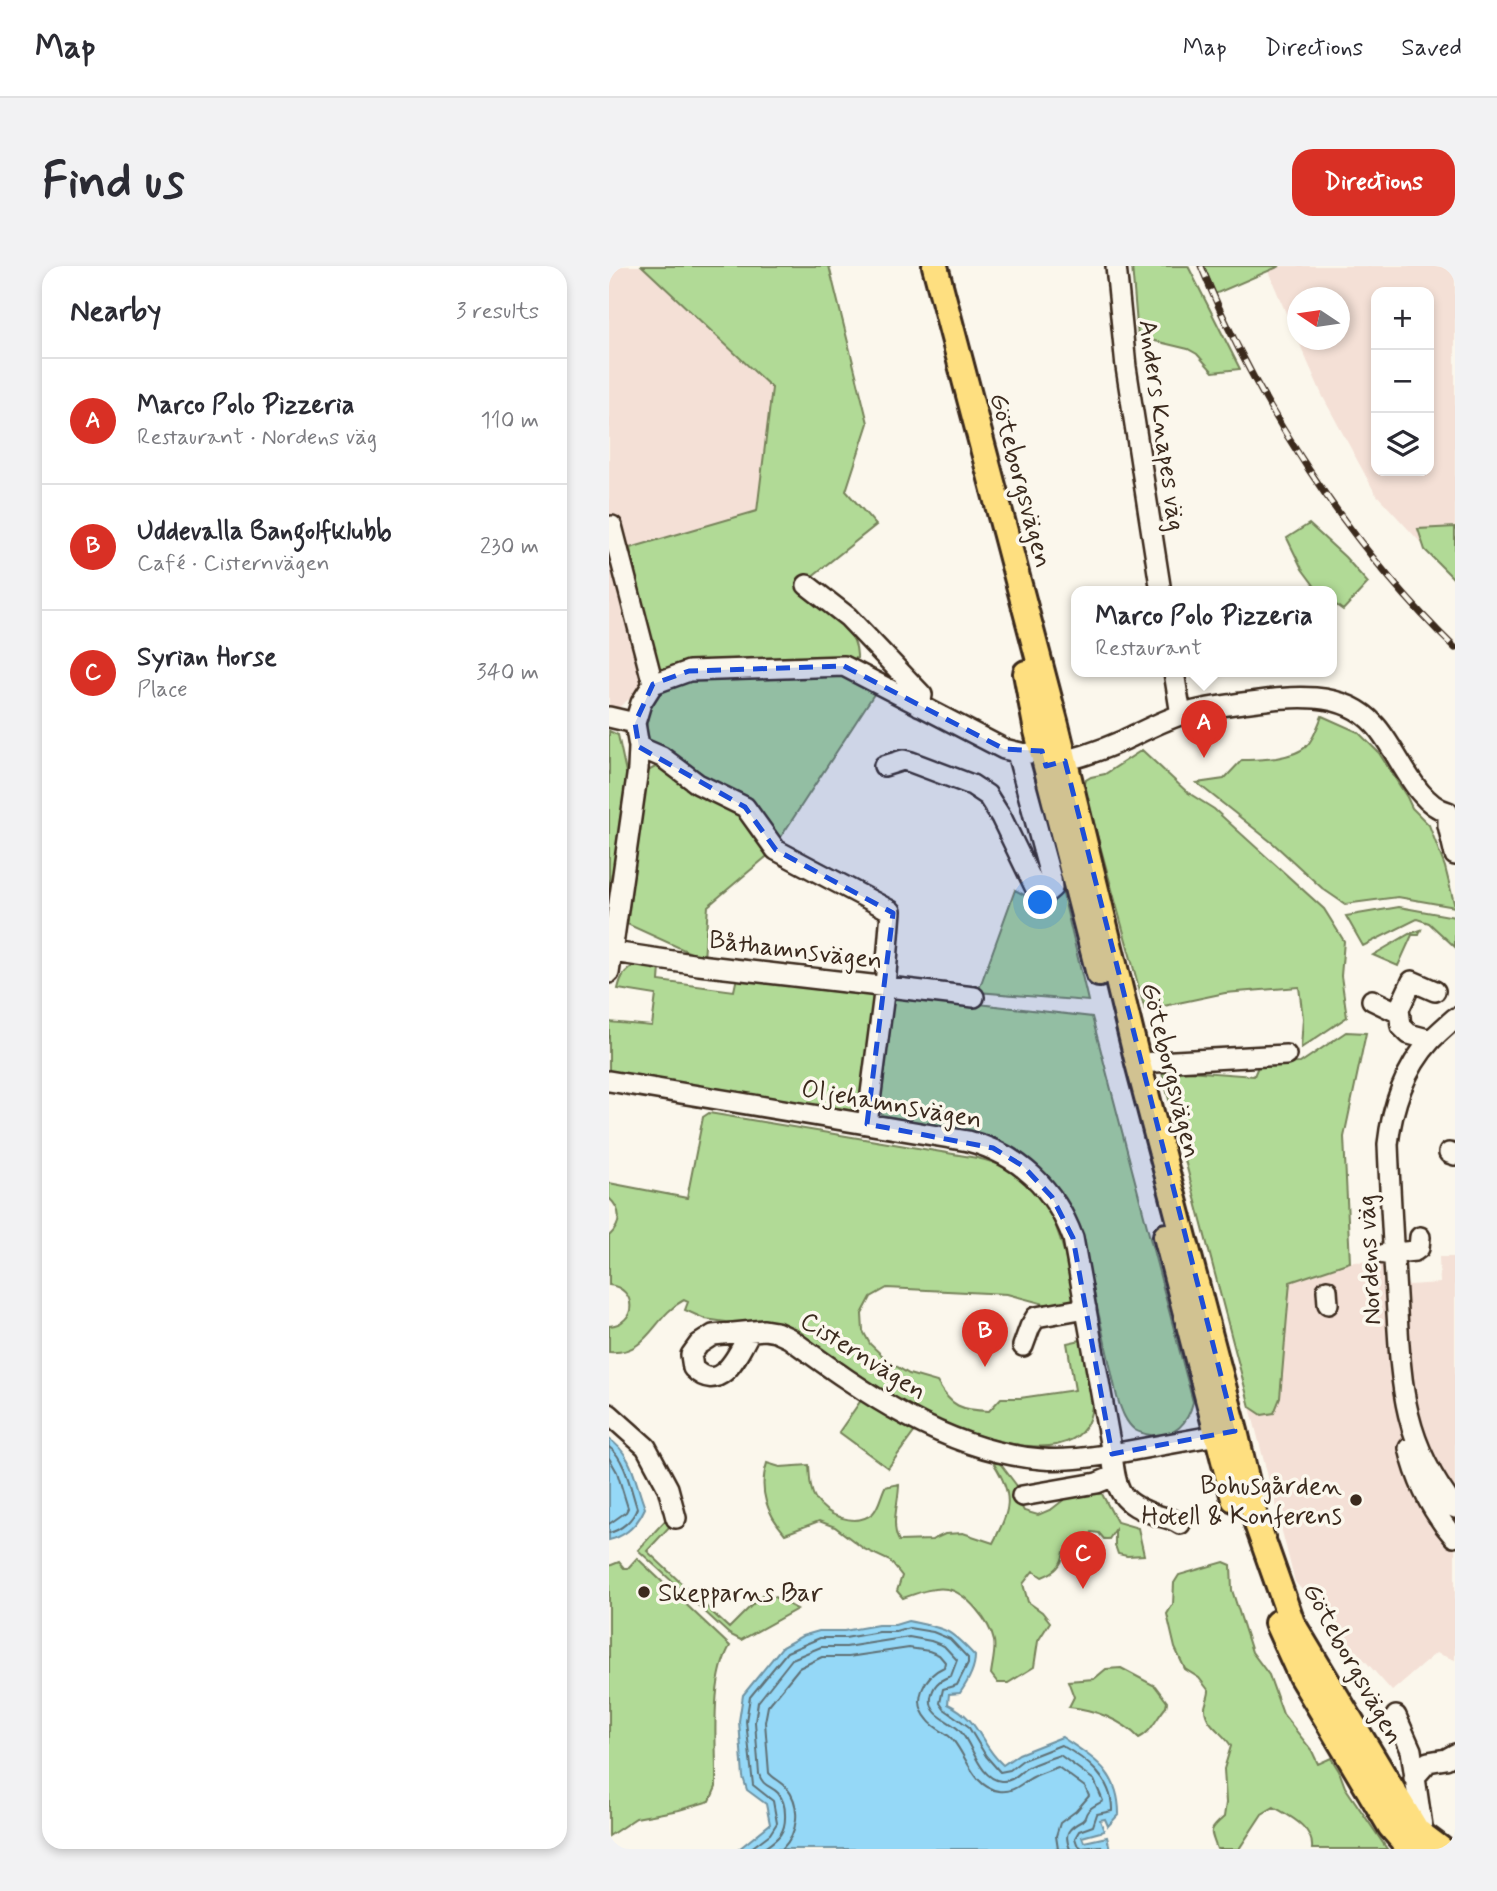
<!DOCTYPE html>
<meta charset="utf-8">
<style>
body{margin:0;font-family:Mynerve,sans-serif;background:#f2f2f3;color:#2b2b33}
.controls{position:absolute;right:21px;top:21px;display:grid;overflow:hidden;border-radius:14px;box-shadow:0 4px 10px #0003}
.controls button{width:63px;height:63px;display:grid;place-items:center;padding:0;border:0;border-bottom:2px solid #e1e1e2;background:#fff;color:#2b2b33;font:35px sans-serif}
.compass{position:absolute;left:678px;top:21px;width:63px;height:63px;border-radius:50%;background:#fff;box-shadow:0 4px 10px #0003;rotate:283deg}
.you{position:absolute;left:432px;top:637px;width:24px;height:24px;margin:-18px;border:5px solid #fff;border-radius:50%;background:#1a73e8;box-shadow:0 0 0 10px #1a73e833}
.badge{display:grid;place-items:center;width:46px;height:46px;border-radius:50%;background:#d93025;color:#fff;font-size:23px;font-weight:700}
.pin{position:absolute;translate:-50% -58px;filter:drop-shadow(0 2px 4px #0008)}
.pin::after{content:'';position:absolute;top:37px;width:24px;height:21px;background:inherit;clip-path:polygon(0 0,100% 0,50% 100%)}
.popup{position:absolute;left:462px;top:320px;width:266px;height:91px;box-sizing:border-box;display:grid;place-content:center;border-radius:14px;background:#fff;filter:drop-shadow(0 2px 5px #0005);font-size:23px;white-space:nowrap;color:#7c7c81}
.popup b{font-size:26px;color:#2b2b33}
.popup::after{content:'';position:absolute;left:50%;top:100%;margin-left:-14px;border:14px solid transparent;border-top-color:#fff}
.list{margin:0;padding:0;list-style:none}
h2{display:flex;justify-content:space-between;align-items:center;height:91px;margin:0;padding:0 28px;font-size:30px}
h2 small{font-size:23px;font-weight:400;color:#7c7c81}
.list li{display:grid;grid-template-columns:46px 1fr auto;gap:21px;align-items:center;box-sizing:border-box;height:126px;padding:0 28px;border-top:2px solid #e1e1e2}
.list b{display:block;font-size:26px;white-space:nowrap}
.list p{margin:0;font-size:23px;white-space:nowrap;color:#7c7c81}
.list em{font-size:23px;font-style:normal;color:#7c7c81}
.icon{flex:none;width:38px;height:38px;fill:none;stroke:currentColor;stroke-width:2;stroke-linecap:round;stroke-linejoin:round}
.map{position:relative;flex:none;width:846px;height:1583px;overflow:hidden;border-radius:21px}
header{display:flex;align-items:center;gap:42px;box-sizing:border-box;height:98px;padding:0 35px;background:#fff;border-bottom:2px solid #e1e1e2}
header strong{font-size:33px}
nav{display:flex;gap:38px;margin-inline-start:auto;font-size:24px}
.intro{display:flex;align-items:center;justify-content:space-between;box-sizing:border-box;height:168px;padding:0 42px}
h1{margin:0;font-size:49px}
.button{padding:18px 32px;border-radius:21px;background:#d93025;color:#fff;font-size:24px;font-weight:700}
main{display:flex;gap:42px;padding:0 42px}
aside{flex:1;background:#fff;border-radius:21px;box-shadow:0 4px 10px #0003}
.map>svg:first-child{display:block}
.built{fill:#f4e0d6;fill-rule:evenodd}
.green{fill:#b1da96;stroke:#76825a;stroke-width:2}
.water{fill:#95d8f7;stroke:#7192a0;stroke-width:2}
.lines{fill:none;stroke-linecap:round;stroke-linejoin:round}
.shore{stroke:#5f7075;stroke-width:2}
.minor-casing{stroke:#3b2a1e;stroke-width:24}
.major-casing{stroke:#3b2a1e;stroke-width:30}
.minor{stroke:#fbf7ec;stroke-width:19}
.major{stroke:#fedf80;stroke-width:24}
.rail-casing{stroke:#3b2a1e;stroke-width:7}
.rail{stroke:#fbf7ec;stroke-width:4.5;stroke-dasharray:13;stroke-linecap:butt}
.marked{fill:#1d4ed8;fill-opacity:0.2;stroke:#1d4ed8;stroke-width:5;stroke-dasharray:14 9;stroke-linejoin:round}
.poi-dot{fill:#3b2a1e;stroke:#fbf7ec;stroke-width:2.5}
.labels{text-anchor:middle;stroke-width:7;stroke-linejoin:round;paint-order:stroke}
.street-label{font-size:26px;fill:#3b2a1e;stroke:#fbf7ec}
.poi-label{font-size:26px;fill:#3b2a1e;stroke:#fbf7ec;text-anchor:end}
</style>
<header>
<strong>Map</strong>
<nav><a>Map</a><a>Directions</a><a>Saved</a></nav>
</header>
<div class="intro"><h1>Find us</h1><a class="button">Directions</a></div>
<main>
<aside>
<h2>Nearby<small>3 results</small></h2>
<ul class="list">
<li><span class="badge">A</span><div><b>Marco Polo Pizzeria</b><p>Restaurant · Nordens väg</p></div><em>110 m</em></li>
<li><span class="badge">B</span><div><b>Uddevalla Bangolfklubb</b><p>Café · Cisternvägen</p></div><em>230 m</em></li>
<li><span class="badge">C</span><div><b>Syrian Horse</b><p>Place</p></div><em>340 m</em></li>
</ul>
</aside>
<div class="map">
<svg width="846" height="1583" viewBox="0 0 846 1583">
<rect width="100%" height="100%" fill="#fbf7ec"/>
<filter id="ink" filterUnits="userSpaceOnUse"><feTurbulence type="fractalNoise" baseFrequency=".0143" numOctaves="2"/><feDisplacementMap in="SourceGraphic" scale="14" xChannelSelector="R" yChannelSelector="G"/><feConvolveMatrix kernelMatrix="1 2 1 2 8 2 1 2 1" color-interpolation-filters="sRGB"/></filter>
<g filter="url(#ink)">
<!-- built -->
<path class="built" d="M0,0H33L163,121L148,245L21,282L0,250Z
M671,0H846V314L766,227L714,131L689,74H730V32H688V73L659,5ZM767,26H820V205H767Z
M0,271L38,419L9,442L0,440Z
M830,991H846V1394L827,1387L783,1425L686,1316L641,1141L653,1149L671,1132L681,1016L741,996L775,995L800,1019L831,1017Z"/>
<!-- green -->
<path class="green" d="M33,0H220L259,157L237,225L267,259L192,319C212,338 250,361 248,392L53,406L45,396L21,282L148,245L163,122Z
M523,0H579L631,103L604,106L588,88L579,83L529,71Z
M595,0H671L606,28Z
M700,258L736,291L759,317L734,344L723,336V326H710L693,303L678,272Z
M846,261V314L816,284L809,263Z
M233,405L269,422L168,577L91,513L43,480L37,464L40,441L50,429L78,411Z
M713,450L749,466L770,487L798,531L803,542L820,559L836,601L846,641L789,631L736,638L714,623L666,579L588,517L615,513L633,494C645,494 655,493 667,492C700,486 701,479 713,450Z
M0,465L9,469L18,511L0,681Z
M533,484L578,526L605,543L715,643L735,675L732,710L738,751L692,782L694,752L690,721L616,727L536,744L475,521L477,514L482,511L496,508Z
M54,497L132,542L163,586L99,640L95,693L18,658L37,506Z
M420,500L425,505L479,735L369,726L406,624L430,637L441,636Z
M790,641L846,651V681L820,657L808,653L754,680L737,650Z
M812,664L810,669H803L789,700L764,689L800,668Z
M33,698L51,701L50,715L125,725L128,711L258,725L267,736L253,839L250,842L240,844L4,806L0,804V756L43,760L47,729L9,723C12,709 18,700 33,698Z
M292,729L483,751L584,1136C579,1157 566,1172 542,1169C536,1168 531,1167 526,1164C516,1156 512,1143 508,1131L473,973L458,937L437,909L407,883L389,875L369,869L273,849L270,838L283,733Z
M737,766L757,767L735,871L741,996L681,1016L671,1132L665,1147L653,1149L641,1141L552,803L645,810L650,798L691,797Z
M100,847L368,892C443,908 453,972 466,1035L439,1039L398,1028L278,1022L262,1031L253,1048L254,1065L261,1078L279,1095L300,1108L328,1116C342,1141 352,1144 380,1145L392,1132H411L466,1124L458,1077L472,1074C475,1092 483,1113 483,1132C485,1217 357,1168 317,1150L279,1202L230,1166L257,1127L169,1058L117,1056L96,1053L76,1044L79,1036L75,1034C44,1050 40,1089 0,1086V1060C29,1058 28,1022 0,1019V970C13,958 13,944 0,932V917L78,932L94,851Z
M390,1196L408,1220L407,1231L415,1245L429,1249L443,1243L466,1225L493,1228L508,1256L529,1262L535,1289L518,1290L509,1288L506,1279V1264L500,1273H495L490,1267L483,1266L475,1284L465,1287L460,1284L455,1286C453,1300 446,1306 433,1311L424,1305L414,1318L419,1336L433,1346L441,1356L429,1375L425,1401L399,1417H389L382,1408C383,1398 387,1385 385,1375C381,1356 357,1326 338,1323C323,1321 309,1327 294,1332L288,1325L293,1310L281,1295L255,1283L226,1261L210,1255L176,1268C158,1247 149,1225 158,1197L171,1201L200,1199C201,1209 200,1223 206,1232C217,1250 247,1262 264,1247C270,1241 272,1229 276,1221L290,1218C290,1236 281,1259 290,1275L323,1274L336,1268L354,1267L384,1277C401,1244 406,1231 385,1198Z
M61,1249L62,1259L38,1285L120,1362L156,1326L188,1343L132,1374L120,1368L29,1284Z
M28,1292L121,1380C100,1416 108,1479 107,1521L101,1535L70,1544L27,1552L0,1570V1300L10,1296L15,1302H19Z
M615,1296L622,1299L623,1324L643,1386L660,1409L674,1448L703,1485L709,1498L722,1492L730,1505L736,1521L778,1583H703C705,1561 680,1550 665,1541L653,1548L630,1583H608C601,1564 599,1565 615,1551L617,1537L615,1503L622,1480C615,1467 595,1458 596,1441C597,1436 600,1430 600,1425L590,1412L576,1403L566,1382L558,1348L564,1338L565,1317L570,1309Z
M512,1402L546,1420L558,1436L557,1441C548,1451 542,1467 530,1472C513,1454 484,1443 460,1441L465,1431L459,1415L485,1413L497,1403Z"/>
<!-- water -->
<path class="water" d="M0,1173C24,1188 26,1217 36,1242C29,1258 17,1270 0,1274Z
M299,1355C337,1363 339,1361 366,1390C366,1402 358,1417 351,1427L340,1428L339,1438C372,1454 370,1478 394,1499L410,1488L453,1471C485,1493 510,1505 510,1548L499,1560L496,1553L491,1554L495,1565L473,1571L475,1576L498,1571L501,1583H130L161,1558L157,1538L138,1524L134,1511L130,1455L134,1429L173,1381L193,1370L210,1365H235L269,1359H286Z"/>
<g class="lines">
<!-- shore -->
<path class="shore" d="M0,1181C16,1192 22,1224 28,1242C24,1254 12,1264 0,1267
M0,1192L8,1206L19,1242L17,1246L0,1258
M141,1583L161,1568L168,1557L164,1535L144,1519L137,1455L141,1431L178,1386L211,1372H236L270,1366H287L300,1362L324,1366L341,1373L359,1392V1397L348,1419L334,1423L331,1437L335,1443L359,1460L377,1490L391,1506L401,1504L414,1494L452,1479C477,1493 504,1513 503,1545L488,1548L484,1560L470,1565L466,1572L468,1578L473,1582L491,1580L494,1583
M154,1583C168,1573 177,1568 176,1548C176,1541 174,1533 169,1527C162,1520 153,1520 150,1508L146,1456L149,1436L183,1393L212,1381H237L300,1371L322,1375L335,1380L348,1394L342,1410C333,1413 326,1417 323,1427C316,1450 341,1453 352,1466C364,1480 371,1513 392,1515C403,1516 408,1509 416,1503C425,1497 440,1493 451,1489L485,1514L494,1535C489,1538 483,1540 479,1545C475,1550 478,1551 473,1555C460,1562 454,1567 461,1583
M173,1583C189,1567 193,1540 177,1521C172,1515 165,1513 160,1507L156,1456L159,1440L190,1402L213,1391H239L300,1382L320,1385L330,1389L336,1396L335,1401C315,1410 302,1435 319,1454C325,1463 338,1466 344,1474C358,1491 365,1522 390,1525C405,1527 412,1517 424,1511C432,1507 441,1504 449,1501L476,1521L480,1530L467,1545L451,1557L447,1570L449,1583"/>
<defs>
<path id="minor" d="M507,0L517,101L552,326
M3,260L44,418
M198,319L239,351L313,429L311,440
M565,406L572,449
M0,451L26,457
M30,481L53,491L89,518L136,541L167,584L282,645L276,720L258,858
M442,498C466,493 490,485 513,475C532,466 551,456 571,449C592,442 613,440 634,437C678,431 733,422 766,459C789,484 806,538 839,546V559L846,589
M275,500L294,494L302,496L363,519L378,529L392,551L427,623L436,628L443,622L442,613L408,487
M4,686L90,699L365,731
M0,707L29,503L30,481L26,457L32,437L44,418L80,405L235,400L395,483L416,488L444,482
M763,734L790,747
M846,752C838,759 830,766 822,774C796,802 783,841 779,878C781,928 784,978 787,1029C792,1112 791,1173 846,1242
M822,774L800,768L792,760L790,743L803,715L826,725
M529,797L677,789
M0,815L359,875C410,888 446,923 464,972L503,1188L620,1167
M840,887L846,889
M775,988L806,985L810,982L811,971
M718,1024L719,1038
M141,1066C130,1086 112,1131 84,1102L82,1089L90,1078L104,1069L155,1064L167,1066L180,1072C255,1127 338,1186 433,1193C457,1195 480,1191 503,1188C507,1226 511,1237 550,1250C558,1252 564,1253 571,1258
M414,1080L421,1061L427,1051L477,1042
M0,1148L37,1181L59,1222L67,1252
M800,1182C808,1216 822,1245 845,1271
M413,1230L488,1217L505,1210
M787,1450L802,1484L813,1560L808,1565
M805,1512L819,1496L837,1493L846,1488"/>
<path id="major" d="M326,0L447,459L529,797L626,1165L647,1255L683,1357L808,1565L832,1583
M417,407L428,465L490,708
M557,970L625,1233
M668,1357L692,1410L782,1561L794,1575L806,1583"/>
</defs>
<!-- minor casing -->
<use href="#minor" class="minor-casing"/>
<!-- major casing -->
<use href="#major" class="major-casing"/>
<!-- minor -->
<use href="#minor" class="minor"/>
<!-- major -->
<use href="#major" class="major"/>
<defs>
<path id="rail" d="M592,0C649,139 738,277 846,382"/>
</defs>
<!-- rail casing -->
<use href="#rail" class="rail-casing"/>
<!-- rail -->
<use href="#rail" class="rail"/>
</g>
</g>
<!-- marked area -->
<path class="marked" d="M235,400L395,483L433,485L437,500L456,495L626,1165L503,1188L464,972L443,931L414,900L384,882L258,858L284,647L167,584L136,541L30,481L26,457L44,418L80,405Z"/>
<!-- markers -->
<g class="poi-dot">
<circle cx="747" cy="1234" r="7"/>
<circle cx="35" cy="1326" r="7"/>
</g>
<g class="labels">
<!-- street labels -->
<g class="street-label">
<text transform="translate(554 159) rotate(82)" y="9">Anders Knapes väg</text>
<text transform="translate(413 214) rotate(75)" y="9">Göteborgsvägen</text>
<text transform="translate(187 683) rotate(7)" y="9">Båthamnsvägen</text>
<text transform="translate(563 804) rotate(76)" y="9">Göteborgsvägen</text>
<text transform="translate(283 837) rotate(10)" y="9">Oljehamnsvägen</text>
<text transform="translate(759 994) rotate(-93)" y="9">Nordens väg</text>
<text transform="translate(255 1089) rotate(32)" y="9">Cisternvägen</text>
<text transform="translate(745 1397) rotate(61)" y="9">Göteborgsvägen</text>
</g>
<!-- poi labels -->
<g class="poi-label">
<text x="733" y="1228">Bohusgården<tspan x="733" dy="30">Hotell &amp; Konferens</tspan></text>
<text x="49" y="1335" text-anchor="start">Skepparns Bar</text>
</g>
</g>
</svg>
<div class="controls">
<button>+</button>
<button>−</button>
<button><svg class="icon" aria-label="layers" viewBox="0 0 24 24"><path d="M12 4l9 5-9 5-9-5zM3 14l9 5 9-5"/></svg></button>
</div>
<svg class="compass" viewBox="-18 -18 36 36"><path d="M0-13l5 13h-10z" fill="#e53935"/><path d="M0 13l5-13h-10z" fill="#7c7c81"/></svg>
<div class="you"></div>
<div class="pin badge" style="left:595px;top:492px">A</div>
<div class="popup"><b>Marco Polo Pizzeria</b>Restaurant</div>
<div class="pin badge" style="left:376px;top:1101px">B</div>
<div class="pin badge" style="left:474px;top:1323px">C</div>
</div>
</main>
